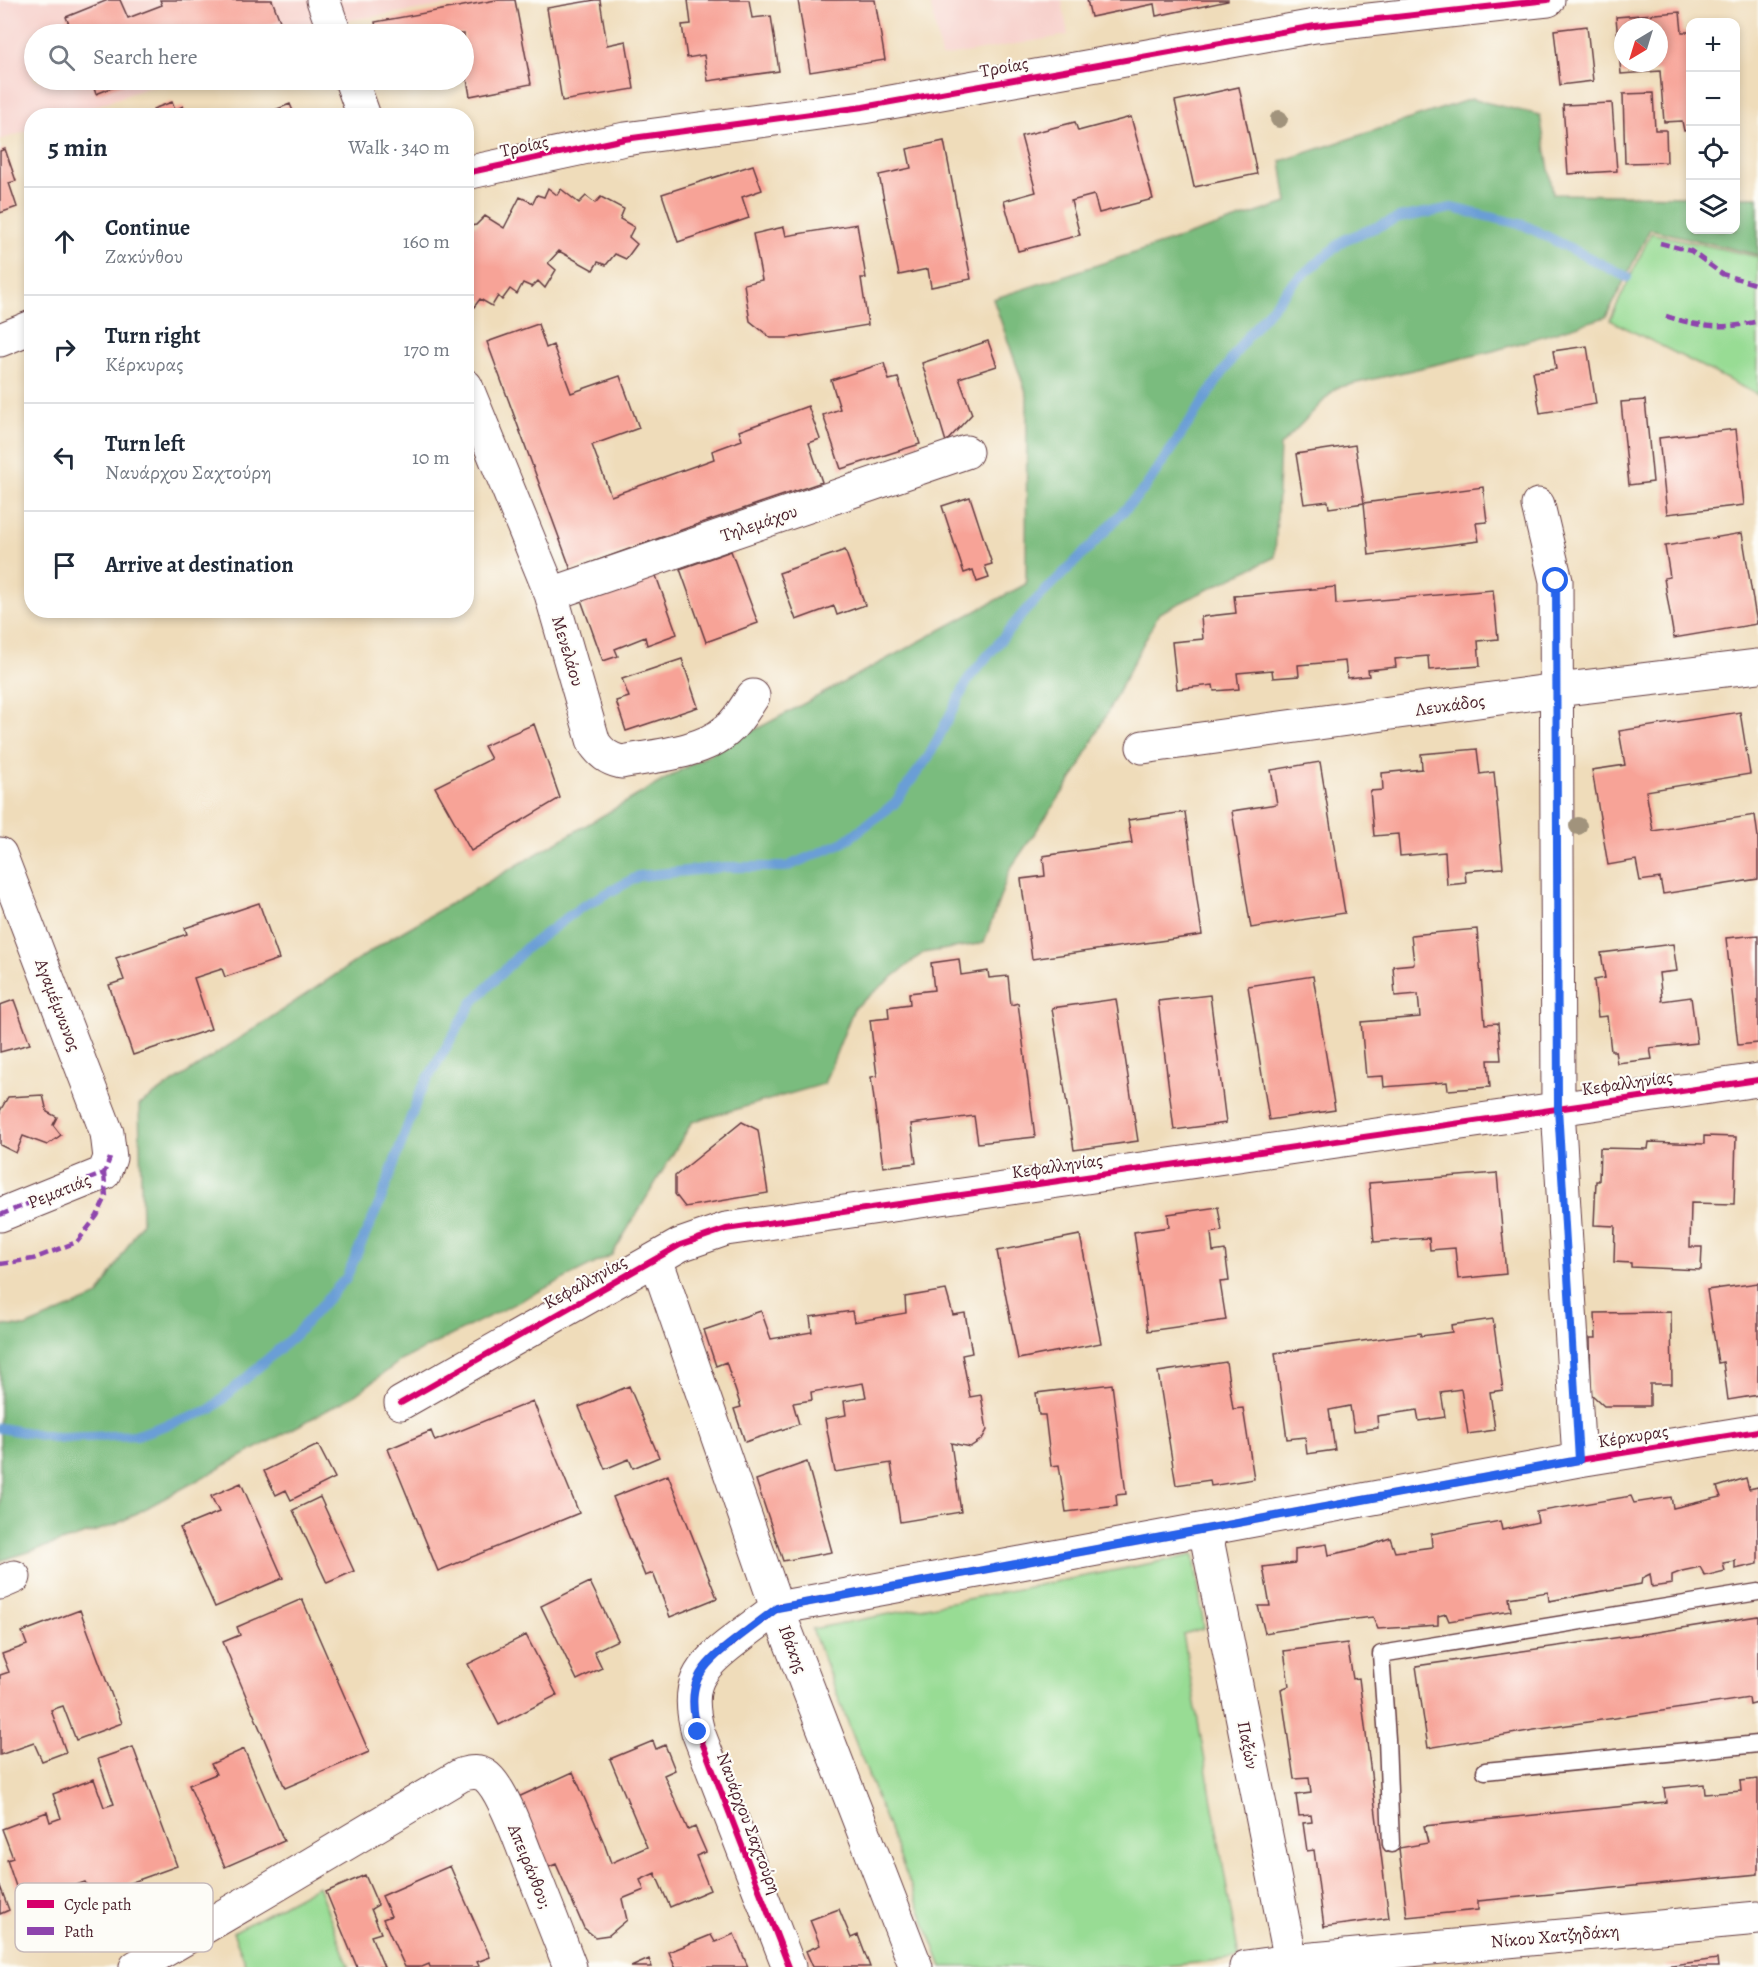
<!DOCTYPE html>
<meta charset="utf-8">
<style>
body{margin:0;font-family:Alegreya,serif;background:#f6f6f7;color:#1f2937}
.controls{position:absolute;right:18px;top:18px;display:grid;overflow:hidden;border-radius:12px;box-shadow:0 3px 9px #0003}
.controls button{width:54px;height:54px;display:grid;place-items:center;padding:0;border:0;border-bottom:2px solid #e0e1e3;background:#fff;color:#1f2937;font:30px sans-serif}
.compass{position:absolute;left:1614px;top:18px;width:54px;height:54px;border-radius:50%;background:#fff;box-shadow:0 3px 9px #0003;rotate:218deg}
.stop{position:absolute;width:18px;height:18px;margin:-14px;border:4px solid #2563eb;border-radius:50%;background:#fff}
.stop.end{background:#2563eb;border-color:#fff;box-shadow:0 2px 6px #0008}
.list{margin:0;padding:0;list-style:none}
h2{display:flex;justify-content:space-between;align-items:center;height:78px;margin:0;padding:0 24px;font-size:26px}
h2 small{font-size:20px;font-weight:400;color:#747a83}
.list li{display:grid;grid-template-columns:39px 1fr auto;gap:18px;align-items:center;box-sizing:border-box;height:108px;padding:0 24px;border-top:2px solid #e0e1e3}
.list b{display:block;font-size:22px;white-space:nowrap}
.list p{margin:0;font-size:20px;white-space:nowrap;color:#747a83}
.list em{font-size:20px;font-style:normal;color:#747a83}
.icon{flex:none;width:33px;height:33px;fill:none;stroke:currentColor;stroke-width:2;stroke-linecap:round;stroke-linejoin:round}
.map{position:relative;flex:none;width:1758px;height:1967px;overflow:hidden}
.search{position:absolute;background:#fff;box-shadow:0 3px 9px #0003;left:24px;top:24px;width:450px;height:66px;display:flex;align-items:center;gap:15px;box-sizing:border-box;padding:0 21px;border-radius:33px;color:#747a83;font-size:22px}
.panel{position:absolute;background:#fff;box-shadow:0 3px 9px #0003;left:24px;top:108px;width:450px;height:510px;border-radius:24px}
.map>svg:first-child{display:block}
.built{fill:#f7d0cb}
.green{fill:#98dc94;stroke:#717e60;stroke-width:1.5}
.forest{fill:#7abc7e;stroke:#626e54;stroke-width:1.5}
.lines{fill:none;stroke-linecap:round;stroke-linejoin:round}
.stream{stroke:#6a9ed6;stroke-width:10}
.building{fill:#f7a397;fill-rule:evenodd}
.lane-casing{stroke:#633b40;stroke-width:19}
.street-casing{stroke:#633b40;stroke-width:35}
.lane{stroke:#fff;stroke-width:16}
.street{stroke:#fff;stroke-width:33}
.quiet{stroke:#8e44ad;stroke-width:4.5;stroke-dasharray:9 4.5;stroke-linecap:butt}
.cycleway-casing{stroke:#fdfcf7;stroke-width:10}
.cycleway{stroke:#d6006c;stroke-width:6}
.tree{fill:#a1937c}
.route{stroke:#2563eb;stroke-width:8}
.labels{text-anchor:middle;stroke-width:4.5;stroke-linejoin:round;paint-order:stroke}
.street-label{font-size:18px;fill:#4a1f2b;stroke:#fdfcf7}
.key{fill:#fdfcf7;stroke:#c7baba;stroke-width:1.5}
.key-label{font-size:16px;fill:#4a1f2b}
</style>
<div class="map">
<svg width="1758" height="1967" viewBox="0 0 1758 1967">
<rect width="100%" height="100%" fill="#fdfcf7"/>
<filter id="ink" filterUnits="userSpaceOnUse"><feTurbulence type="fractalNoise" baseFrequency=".0167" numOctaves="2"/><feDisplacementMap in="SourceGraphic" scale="12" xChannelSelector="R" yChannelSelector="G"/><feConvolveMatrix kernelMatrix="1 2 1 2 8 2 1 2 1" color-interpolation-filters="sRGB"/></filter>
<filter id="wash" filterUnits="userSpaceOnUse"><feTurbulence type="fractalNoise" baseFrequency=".008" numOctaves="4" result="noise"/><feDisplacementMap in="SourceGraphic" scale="24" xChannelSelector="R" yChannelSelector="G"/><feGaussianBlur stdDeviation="1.35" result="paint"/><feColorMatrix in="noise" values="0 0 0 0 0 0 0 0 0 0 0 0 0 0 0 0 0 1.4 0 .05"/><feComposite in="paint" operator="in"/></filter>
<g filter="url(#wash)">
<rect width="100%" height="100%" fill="#efdcba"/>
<!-- built -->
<path class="built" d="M0,0H483L310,26L287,34H34V80H168L72,115L32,116L31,130L0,140Z
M930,0H1062L1068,35L941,57Z"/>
<!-- green -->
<path class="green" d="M1651,233L1758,257V395L1610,320Z
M1194,1555L1204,1628L1183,1634L1239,1958L1158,1967H942L812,1629Z
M318,1886L349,1967H247L233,1932Z"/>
<!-- forest -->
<path class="forest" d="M1471,99L1540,115L1553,194L1690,196V230H1736V197H1758V255L1650,229L1606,317L1493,351L1336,388L1280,446L1275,557L1159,613L1076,773L1010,869L984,943L923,953L854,1008L824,1084L692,1122L612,1255L400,1361L355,1395L115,1525L0,1561V1325L25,1327L98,1296L142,1222L139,1105L388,940L688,766L1026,584L1027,395L993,299L1287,203L1281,161Z"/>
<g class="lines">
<!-- stream -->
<path class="stream" d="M0,1428L59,1438L137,1435L210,1410L295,1335L346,1278L380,1202L420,1092L472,1003L526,948L580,908L639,876L724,867H786L844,842L894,804L929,756L969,678L1025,611L1095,542L1145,488L1246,338L1292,284L1344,240L1399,218L1452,208L1524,225L1627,277"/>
</g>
<g id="blocks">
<!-- building -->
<path class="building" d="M108,0H120L128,18L162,5L160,0H272L280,21L246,34H73L66,17Z
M496,0H515L531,84L470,96L467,79L464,80V34H377L375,22Z
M595,0H600L607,45L626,41L634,89L562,101L547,8Z
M688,0H749L752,18L771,16L779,71L708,81L704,55L687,58L682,25L691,24Z
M798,0H875L885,60L810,72Z
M1087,0H1228V1L1156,16L1154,4L1091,17Z
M1680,12L1682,32H1690V130L1684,131L1682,121L1664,122L1660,71L1621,74L1616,17ZM1623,27H1659V63H1623Z
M1587,26L1593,81L1560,85L1554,30Z
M91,80H132L96,94Z
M415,80H458V81L416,88Z
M1239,87L1257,174L1194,187L1175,101Z
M1653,93L1655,130H1666L1667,162L1625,163L1623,94Z
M172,102L175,110L183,106L187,116H156L153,109Z
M1612,103L1617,171L1568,174L1563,105Z
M290,104L295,116H262V115Z
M1131,117L1153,199L1099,213L1094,195L1071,201L1080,235L1018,251L1004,201L1036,192L1021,136L1075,122L1078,131Z
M944,141L971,279L931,287L928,269L899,275L879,175L911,168L907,149Z
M5,149L16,181L9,183L17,207L0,213V151Z
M753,165L762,190L742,197L749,218L678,242L662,194Z
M548,188L557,195L561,189L579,203L586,196L595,203L601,197L624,209L620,219L634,227L629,237L637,244L626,259L615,254L606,265L598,262L593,270L559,251L548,263L556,270L545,288L538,281L532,287L523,283L517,294L510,289L502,300L498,296L492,306L480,299L474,307L466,302V232L470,226L476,225L485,216L504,228L520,197L533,203L537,195L544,197Z
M857,224L866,278H861L868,325L790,338H771L750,321L744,284L762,280L753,234L784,227L786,236Z
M538,324L546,348L553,345L571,393L620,376L639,428L592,445L611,496L714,459L712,451L742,440L739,431L808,406L820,439L809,443L822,482L687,528L571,570L487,342Z
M988,341L997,366L959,378L972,414L946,442L922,363Z
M1587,346L1596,404L1540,413L1533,372L1556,369L1553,351Z
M884,363L889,380L898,378L920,444L841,469L823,415L840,409L831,380Z
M1645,400L1653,482L1629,485L1621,402Z
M1736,429L1744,505L1667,514L1659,438Z
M1355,445L1364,503L1329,508L1328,501L1304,504L1296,454Z
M1483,487L1487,522L1476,523L1479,541L1369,555L1364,503Z
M970,497L992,564L985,566L989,578L977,582L973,570L964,573L942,506Z
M1742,533L1757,624L1674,638L1664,578L1670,577L1665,546Z
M845,550L865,605L837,615L834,606L796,620L779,573Z
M731,551L758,623L706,642L680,569Z
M655,573L677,634L647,645L645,637L615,649L618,656L603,661L581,600Z
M1335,587L1336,604L1493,590L1498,639L1478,641L1480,666L1429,670L1428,656L1395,659L1396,667L1368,670L1369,676L1347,678L1345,661L1298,665L1299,676L1273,678L1272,670L1237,673L1239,689L1214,691L1213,685L1177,689L1172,642L1203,639L1201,617L1236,613L1234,596Z
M682,659L698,707L626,731L616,701L629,697L622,679Z
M1740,712L1750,774L1646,791L1653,831L1755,815L1758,837V879L1663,894L1660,878L1640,881L1636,860L1608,865L1592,770L1625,765L1619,731Z
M534,724L560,798L471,851L435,787L491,759L484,746Z
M1477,749L1480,774L1494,772L1503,868L1465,871L1466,883L1447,885L1445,852L1400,856L1398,834L1374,836L1370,791L1383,790L1382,773L1422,769L1421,754Z
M1320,762L1345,913L1251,928L1232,811L1277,804L1271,770Z
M1185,812L1202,935L1032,959L1021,879L1045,876L1043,856L1132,843L1128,820Z
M259,903L279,959L225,977L222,969L194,978L211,1029L133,1055L109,985L124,980L116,958L187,934L185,928Z
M1477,929L1485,1024L1498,1023L1501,1060H1488L1490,1087L1448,1090L1447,1082L1384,1087L1383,1076L1366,1077L1361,1022L1420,1017L1418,994L1395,996L1393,966L1414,964L1411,935Z
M1758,935V1043L1738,1045L1726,938Z
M1673,944L1677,971L1659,973L1662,1001L1691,997L1697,1043L1650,1048L1652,1059L1617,1063L1615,1051H1611L1607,1016L1598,1017L1594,980L1605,978L1601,953Z
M959,959L961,975L988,971L989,978L1008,976L1011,1005L1018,1003L1035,1137L978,1143L974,1116L911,1124L916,1163L883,1167L871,1077L877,1076L870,1020L889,1018L888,1007L910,1004L909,993L934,990L931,963Z
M1313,976L1335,1110L1269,1120L1248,986Z
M1210,995L1226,1123L1174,1130L1158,1001Z
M1116,999L1138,1141L1074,1150L1052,1008Z
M14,1000L30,1044L0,1052V1005Z
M43,1095L47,1112L57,1117L53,1125L61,1135L47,1145L23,1136L16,1153L0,1145V1111L8,1097Z
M742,1122L758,1130L768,1193L685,1207L675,1194V1176Z
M1704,1136L1736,1137L1734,1204L1691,1203L1690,1247H1702L1701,1270L1631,1267V1263L1614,1262L1615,1226L1594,1225L1596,1181H1599L1600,1148L1648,1149L1649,1142L1704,1144Z
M1497,1173L1506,1274L1458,1279L1455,1248L1430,1250L1429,1238L1374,1242L1369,1183Z
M1218,1207L1222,1231L1211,1233L1213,1252L1225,1250L1229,1281L1220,1282L1226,1320L1148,1331L1134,1232L1169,1227L1168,1214Z
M1080,1235L1101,1343L1018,1359L997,1251Z
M1758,1283V1395L1728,1400L1723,1362L1718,1363L1707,1290Z
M946,1290L953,1315L965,1313L972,1353L962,1355L970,1397L981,1395L987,1430L982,1439L970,1447L951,1443L961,1512L900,1522L891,1463L835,1472L825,1419L846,1415L844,1401L866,1397L863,1383L811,1392L812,1400L793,1403L799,1424L745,1442L734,1409L741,1407L726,1362L716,1366L704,1330L761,1311L771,1339L812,1332L810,1317L852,1311L854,1322L906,1313L905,1297Z
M1671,1312L1672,1384H1650V1406H1604L1591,1394L1590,1338H1596L1595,1313Z
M1493,1319L1503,1390L1490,1392L1495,1430L1468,1434L1461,1389L1441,1392L1445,1417L1419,1421L1417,1410L1377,1416L1378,1428L1354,1431L1350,1406L1329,1410L1335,1450L1307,1454L1305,1437L1287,1439L1275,1353L1420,1333L1421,1336L1452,1332L1451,1325Z
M1226,1362L1233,1409L1243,1408L1254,1479L1211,1486L1210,1480L1176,1485L1158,1372Z
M1112,1384L1126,1494L1116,1495L1117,1506L1066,1512L1059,1465L1051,1466L1045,1415H1039L1036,1393Z
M629,1386L659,1457L633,1468L629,1459L605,1469L579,1407Z
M533,1401L579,1513L438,1571L388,1449L431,1431L435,1441Z
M318,1445L335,1478L291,1500L286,1490L276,1495L264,1471Z
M807,1462L832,1552L783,1561L756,1480Z
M668,1475L717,1598L670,1617L653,1573L645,1576L613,1497Z
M1746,1478L1749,1489L1758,1487V1564L1735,1569V1561L1723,1563L1725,1571L1705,1576L1700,1567L1682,1571L1672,1575V1584L1652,1587L1650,1574L1642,1578L1641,1584L1549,1601L1548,1592L1509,1598L1511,1611L1449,1621L1446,1614L1438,1616V1625L1378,1629L1373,1617L1338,1621L1265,1633L1258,1606H1270L1263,1567L1295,1563V1549L1327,1544L1329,1555L1365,1547L1390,1538L1395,1552L1432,1547L1431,1534L1500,1521L1502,1530L1538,1522L1536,1512L1631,1496L1634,1503L1671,1497L1673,1508L1721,1497L1717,1487Z
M241,1483L283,1578L215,1607L180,1528L219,1512L211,1496Z
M320,1497L354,1571L327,1583L293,1510Z
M590,1582L618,1640L594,1651L602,1668L577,1680L541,1606Z
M302,1599L369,1752L285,1788L223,1642L240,1635L237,1627Z
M80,1610L122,1723L76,1740L63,1706L51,1710L66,1752L42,1761L34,1743L0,1755V1675L9,1672L2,1654L27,1645L22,1632Z
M1758,1616V1703L1750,1705L1749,1698L1534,1730L1428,1748L1416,1666L1657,1632Z
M526,1635L557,1695L499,1725L468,1664Z
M1347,1643L1353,1679L1359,1678L1389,1918L1324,1927L1314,1850L1307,1851L1303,1823L1312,1822L1311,1815L1299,1816L1296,1795L1311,1793L1309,1778L1294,1779L1281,1689L1289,1686L1284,1651Z
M653,1741L656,1749L665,1745L675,1770L664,1775L688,1830L695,1827L706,1852L696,1856L710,1890L670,1907L655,1873L640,1880L644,1890L622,1899L627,1920L609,1935L595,1937L584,1928L556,1864L544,1869L514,1799L573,1772L604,1843L611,1863L647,1847L610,1759Z
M133,1747L177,1866L91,1897L85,1882L22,1904L7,1860L13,1858L2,1829L47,1812L50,1822L61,1818L53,1794L94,1779L104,1807L114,1804L98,1759Z
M244,1749L284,1841L225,1867L189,1785L216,1774L211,1764Z
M1758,1779V1874L1478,1901V1910L1407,1917L1399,1848L1428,1843L1424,1826L1666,1802L1664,1788L1704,1784L1705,1794L1741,1791L1740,1781Z
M450,1866L490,1957L477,1962L479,1966L476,1967H430L429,1964L422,1967H405L383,1919L391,1916L382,1896Z
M365,1875L378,1905L371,1909L381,1933L371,1936L384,1967H357L326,1892Z
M0,1886L9,1910L0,1914Z
M839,1909L851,1938L858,1935L870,1967H813L806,1951L820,1945L810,1920Z
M734,1934L748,1967H675L669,1952L711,1935L715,1942Z
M649,1959L652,1967H631Z
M1717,1959L1718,1967H1665V1966Z"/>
</g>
</g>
<g filter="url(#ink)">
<use href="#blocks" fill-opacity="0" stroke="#633b40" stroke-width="1.5"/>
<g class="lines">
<defs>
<path id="lane" d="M1485,1771L1758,1744
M1391,1844L1387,1739L1381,1654L1758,1592"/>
<path id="street" d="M323,0L335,34
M351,80L364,116
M466,173L625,139L863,107L1315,26L1548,0
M0,340L32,327
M466,386L551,594L594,743C601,753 608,759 621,762C653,756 702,753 727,730C738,721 745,708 753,696
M1538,505L1556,581L1558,1108L1579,1460
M551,594L966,452
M1143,747L1557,690L1758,666
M0,854L107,1133L110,1158L104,1173L0,1215
M656,1259L777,1608L916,1967
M401,1403L680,1245L726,1229L1758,1080
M1205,1529L1291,1961
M0,1583L14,1577
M136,1967L263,1893L461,1775C470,1772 480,1771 487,1777C503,1791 518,1835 526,1855C541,1892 556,1930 570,1967
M789,1967L698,1732C685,1685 698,1668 735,1640C749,1629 763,1619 777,1608L1579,1460L1758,1431
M1246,1967L1291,1961L1758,1918"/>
</defs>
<!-- lane casing -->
<use href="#lane" class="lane-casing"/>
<!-- street casing -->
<use href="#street" class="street-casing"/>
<!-- lane -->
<use href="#lane" class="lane"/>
<!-- street -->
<use href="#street" class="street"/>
<!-- quiet -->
<path class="quiet" d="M1660,243L1691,251L1722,274L1758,285
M1666,316C1699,327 1725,330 1758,321
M0,1215L104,1173L110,1158
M0,1264L33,1259L77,1242L97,1216L106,1197L104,1173"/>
<defs>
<path id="cycleway" d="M466,173L625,139L863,107L1315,26L1548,0
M401,1403L680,1245L726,1229L1758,1080
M789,1967L698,1732C685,1685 698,1668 735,1640C749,1629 763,1619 777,1608L1579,1460L1758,1431"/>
</defs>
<!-- cycleway casing -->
<use href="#cycleway" class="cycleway-casing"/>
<!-- cycleway -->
<use href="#cycleway" class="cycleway"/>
</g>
<!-- trees -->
<g class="tree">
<circle cx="1279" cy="119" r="9"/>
<circle cx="1578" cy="826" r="9"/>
</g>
</g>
<g class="lines" filter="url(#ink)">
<!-- route -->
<path class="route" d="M698,1732C685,1685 698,1668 735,1640C749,1629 763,1619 777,1608L1579,1460L1558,1108L1556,581"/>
</g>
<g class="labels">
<!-- street labels -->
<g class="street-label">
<text transform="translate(1004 67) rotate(-10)" y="6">Τροίας</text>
<text transform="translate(524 146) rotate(-12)" y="6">Τροίας</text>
<text transform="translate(759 523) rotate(-19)" y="6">Τηλεμάχου</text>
<text transform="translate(568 651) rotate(73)" y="6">Μενελάου</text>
<text transform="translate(1450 705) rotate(-8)" y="6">Λευκάδος</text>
<text transform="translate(58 1005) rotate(69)" y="6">Αγαμέμνωνος</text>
<text transform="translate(1627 1083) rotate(-8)" y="6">Κεφαλληνίας</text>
<text transform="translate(1057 1166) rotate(-8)" y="6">Κεφαλληνίας</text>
<text transform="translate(59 1191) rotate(-22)" y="6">Ρεματιάς</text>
<text transform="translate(585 1282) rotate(-29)" y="6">Κεφαλληνίας</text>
<text transform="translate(1633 1436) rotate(-9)" y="6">Κέρκυρας</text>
<text transform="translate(793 1649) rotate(69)" y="6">Ιθάκης</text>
<text transform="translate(1248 1745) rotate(79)" y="6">Παξών</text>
<text transform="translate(749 1823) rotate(69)" y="6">Ναυάρχου Σαχτούρη</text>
<text transform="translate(530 1866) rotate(68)" y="6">Απειράνθου;</text>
<text transform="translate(1555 1936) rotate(-5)" y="6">Νίκου Χατζηδάκη</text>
</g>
</g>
<!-- legend -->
<rect x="15" y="1883" width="198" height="69" rx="9" class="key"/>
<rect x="27" y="1900" width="27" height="8" fill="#d6006c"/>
<rect x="27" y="1927" width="27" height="8" fill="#8e44ad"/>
<g class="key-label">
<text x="64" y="1910">Cycle path</text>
<text x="64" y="1937">Path</text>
</g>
</svg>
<div class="controls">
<button>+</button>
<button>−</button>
<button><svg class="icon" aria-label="locate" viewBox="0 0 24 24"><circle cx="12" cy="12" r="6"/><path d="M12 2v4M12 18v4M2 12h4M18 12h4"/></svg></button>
<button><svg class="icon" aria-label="layers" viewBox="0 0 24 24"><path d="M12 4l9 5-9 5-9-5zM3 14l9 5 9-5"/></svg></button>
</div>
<svg class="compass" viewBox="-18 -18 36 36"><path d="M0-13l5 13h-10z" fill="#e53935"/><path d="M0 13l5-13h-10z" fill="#747a83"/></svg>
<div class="stop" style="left:1556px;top:581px"></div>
<div class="stop end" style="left:698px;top:1732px"></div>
<div class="search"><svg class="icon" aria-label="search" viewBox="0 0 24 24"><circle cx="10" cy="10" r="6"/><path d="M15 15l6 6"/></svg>Search here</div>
<section class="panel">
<h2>5 min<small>Walk · 340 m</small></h2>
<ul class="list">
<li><svg class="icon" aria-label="ahead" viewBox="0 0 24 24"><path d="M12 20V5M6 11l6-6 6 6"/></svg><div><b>Continue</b><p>Ζακύνθου</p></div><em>160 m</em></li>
<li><svg class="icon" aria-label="right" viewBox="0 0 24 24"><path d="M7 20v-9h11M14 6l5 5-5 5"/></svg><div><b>Turn right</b><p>Κέρκυρας</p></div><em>170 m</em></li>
<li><svg class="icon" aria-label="left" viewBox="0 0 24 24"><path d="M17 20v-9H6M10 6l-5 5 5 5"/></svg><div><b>Turn left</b><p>Ναυάρχου Σαχτούρη</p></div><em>10 m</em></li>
<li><svg class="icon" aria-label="arrive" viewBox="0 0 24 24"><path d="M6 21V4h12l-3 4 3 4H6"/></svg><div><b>Arrive at destination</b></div></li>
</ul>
</section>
</div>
